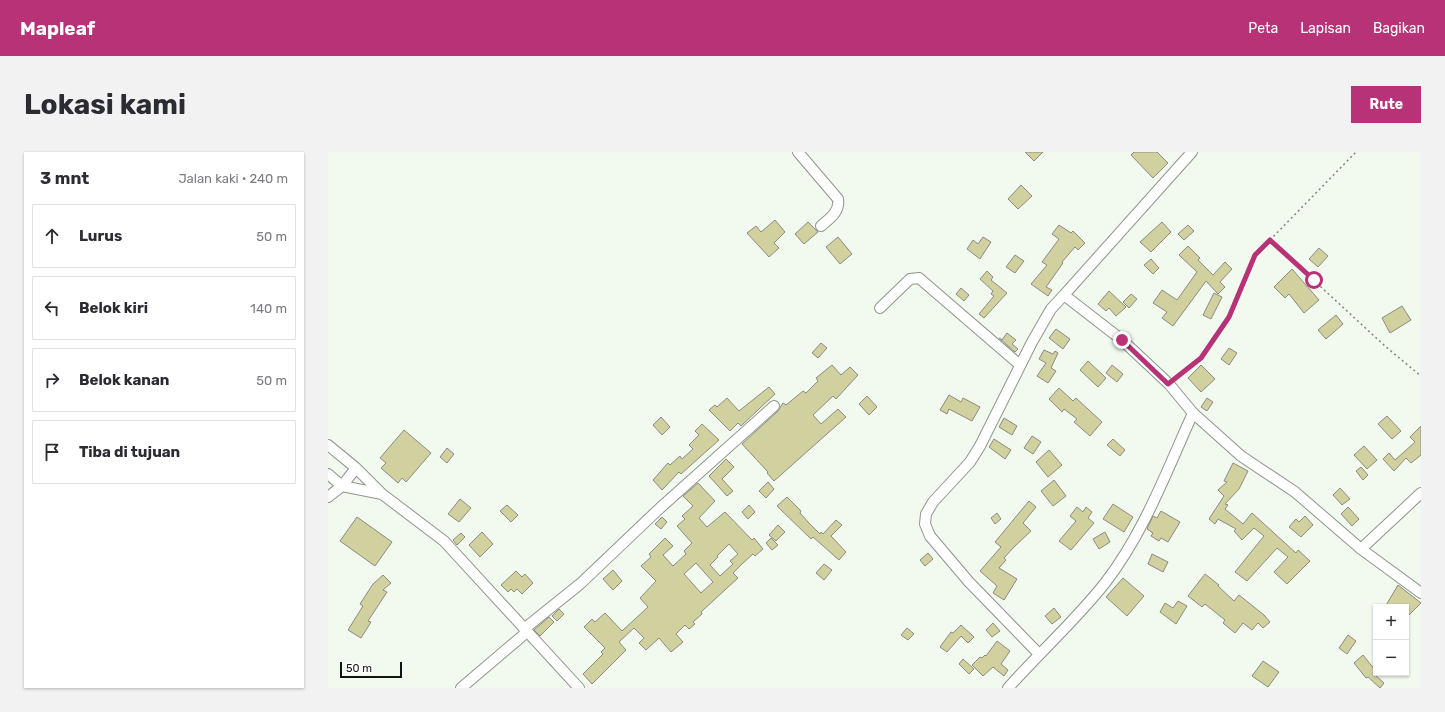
<!DOCTYPE html>
<html lang="id">
<meta charset="utf-8">
<style>
body{margin:0;font-family:Rubik,sans-serif;background:#f2f2f3;color:#2b2b33}
.controls{position:absolute;right:12px;bottom:12px;display:grid;overflow:hidden;border-radius:0px;box-shadow:0 1px 3px #0004}
.controls button{width:36px;height:36px;display:grid;place-items:center;padding:0;border:0;border-bottom:1px solid #e1e1e2;background:#fff;color:#2b2b33;font:20px sans-serif}
.scale{position:absolute;left:12px;bottom:10px;width:62px;box-sizing:border-box;padding-left:4px;border:2px solid #111411;border-top:0;font-size:11px;line-height:14px;white-space:nowrap;color:#111411;-webkit-text-stroke:3px #fff;paint-order:stroke}
.stop{position:absolute;width:12px;height:12px;margin:-9px;border:3px solid #b73276;border-radius:50%;background:#fff}
.stop.end{background:#b73276;border-color:#fff;box-shadow:0 1px 4px #0008}
.list{margin:0;padding:0;list-style:none}
h2{display:flex;justify-content:space-between;align-items:center;height:52px;margin:0;padding:0 16px;font-size:17px}
h2 small{font-size:13px;font-weight:400;color:#7c7c81}
.list li{display:grid;grid-template-columns:26px 1fr auto;gap:12px;align-items:center;box-sizing:border-box;height:64px;margin:0 8px 8px;padding:0 8px;border:1px solid #e1e1e2;border-radius:0px}
.list b{display:block;font-size:15px;white-space:nowrap}
.list em{font-size:13px;font-style:normal;color:#7c7c81}
.icon{flex:none;width:22px;height:22px;fill:none;stroke:currentColor;stroke-width:2;stroke-linecap:round;stroke-linejoin:round}
.map{position:relative;flex:none;width:1093px;height:536px;overflow:hidden;border-radius:0px}
header{display:flex;align-items:center;gap:24px;box-sizing:border-box;height:56px;padding:0 20px;background:#b73276;color:#fff}
header strong{font-size:19px}
nav{display:flex;gap:22px;margin-inline-start:auto;font-size:14px}
.intro{display:flex;align-items:center;justify-content:space-between;box-sizing:border-box;height:96px;padding:0 24px}
h1{margin:0;font-size:28px}
.button{padding:10px 18px;border-radius:0px;background:#b73276;color:#fff;font-size:14px;font-weight:700}
main{display:flex;gap:24px;padding:0 24px}
aside{flex:1;background:#fff;border-radius:0px;box-shadow:0 1px 3px #0004}
.map>svg:first-child{display:block}
.building{fill:#d1d1a0;stroke:#8b8b81;fill-rule:evenodd}
.lines{fill:none;stroke-linecap:round;stroke-linejoin:round}
.minor-casing{stroke:#8e958c;stroke-width:12}
.path{stroke:#80857f;stroke-width:1.5;stroke-dasharray:2 3;stroke-linecap:butt}
.minor{stroke:#fff;stroke-width:10}
.route{stroke:#b73276;stroke-width:5}
</style>
<header>
<strong>Mapleaf</strong>
<nav><a>Peta</a><a>Lapisan</a><a>Bagikan</a></nav>
</header>
<div class="intro"><h1>Lokasi kami</h1><a class="button">Rute</a></div>
<main>
<aside>
<h2>3 mnt<small>Jalan kaki · 240 m</small></h2>
<ul class="list">
<li><svg class="icon" aria-label="ahead" viewBox="0 0 24 24"><path d="M12 20V5M6 11l6-6 6 6"/></svg><div><b>Lurus</b></div><em>50 m</em></li>
<li><svg class="icon" aria-label="left" viewBox="0 0 24 24"><path d="M17 20v-9H6M10 6l-5 5 5 5"/></svg><div><b>Belok kiri</b></div><em>140 m</em></li>
<li><svg class="icon" aria-label="right" viewBox="0 0 24 24"><path d="M7 20v-9h11M14 6l5 5-5 5"/></svg><div><b>Belok kanan</b></div><em>50 m</em></li>
<li><svg class="icon" aria-label="arrive" viewBox="0 0 24 24"><path d="M6 21V4h12l-3 4 3 4H6"/></svg><div><b>Tiba di tujuan</b></div></li>
</ul>
</aside>
<div class="map">
<svg width="1093" height="536" viewBox="0 0 1093 536">
<rect width="100%" height="100%" fill="#f2f9ef"/>
<!-- building -->
<path class="building" d="M697,0H715L706,9Z
M806,0H829L840,11L825,26L803,3Z
M693,33L704,44L690,57L680,47Z
M447,68L457,80L446,91L451,96L441,105L419,81L428,74L433,80Z
M480,70L490,80L476,92L467,82Z
M834,70L843,80L823,100L812,90Z
M731,73L743,81L745,79L757,91L750,98L747,95L734,110L735,111L718,135L724,138L720,144L703,132L719,113L714,110L731,87L724,82Z
M860,73L866,79L856,88L850,82Z
M510,85L524,102L512,112L498,95Z
M655,85L663,90L652,107L639,97L645,88L650,92Z
M860,94L872,106L870,108L885,123L897,110L904,117L892,130L897,135L890,142L878,129L845,174L834,166L839,160L825,151L834,138L849,148L869,120L851,103Z
M991,96L1000,104L990,115L981,107Z
M687,103L696,109L687,121L678,115Z
M823,107L831,116L825,122L816,113Z
M964,117L991,148L976,161L961,142L957,146L946,135Z
M659,119L665,125L663,128L679,141L656,166L651,162L666,144L663,142L665,139L652,127Z
M633,136L641,143L636,149L628,142Z
M781,139L798,155L788,164L781,156L778,159L770,152Z
M886,141L894,145L883,167L875,163Z
M803,142L809,147L801,156L795,150Z
M1074,154L1083,168L1062,181L1054,166Z
M1008,163L1015,172L998,187L990,178Z
M728,177L742,187L735,197L721,186Z
M679,181L688,188L684,192L690,197L687,200L671,186L674,188Z
M493,191L499,196L490,206L484,201Z
M901,196L909,201L901,213L893,207Z
M716,198L725,202L727,199L730,201L723,216L728,219L720,231L709,224L718,211L711,207Z
M760,209L778,226L770,235L752,218Z
M504,213L513,223L522,215L530,223L508,247L505,244L485,263L493,272L510,257L518,265L446,329L439,321L440,320L414,292L450,259L455,251L458,253L475,239L478,241L490,229L488,226Z
M784,213L795,222L789,230L778,221Z
M873,213L887,227L873,240L860,226Z
M441,235L447,242L413,274L410,271L402,279L381,258L387,253L389,255L399,246L411,259Z
M731,236L745,249L748,246L774,270L762,284L746,270L749,267L736,257L734,260L721,247Z
M621,243L633,250L635,246L652,255L644,269L621,257L619,262L612,258Z
M539,244L549,255L541,263L531,252Z
M879,246L885,250L879,259L873,255Z
M1059,264L1073,279L1064,287L1050,272Z
M333,265L342,275L334,283L325,273Z
M676,266L689,274L684,283L671,275Z
M374,272L391,288L353,322L351,320L334,338L325,328L340,311L342,313L352,304L354,307L365,297L361,293L371,283L367,279Z
M1093,274V303L1083,311L1078,306L1066,319L1055,307L1061,301L1067,308L1087,290L1082,285Z
M76,278L103,301L78,330L74,326L70,331L53,316L58,311L52,306Z
M704,284L713,290L705,302L696,296Z
M666,287L683,298L677,307L661,295Z
M785,287L797,298L792,304L779,293Z
M1036,294L1049,308L1039,317L1026,303Z
M119,296L126,302L119,311L112,305Z
M721,298L734,313L720,325L708,310Z
M398,307L406,315L394,327L405,339L399,344L381,324Z
M905,311L920,319L911,337L897,352L900,353L897,357L915,372L924,361L968,401L970,398L982,409L959,432L946,420L960,405L949,396L919,429L907,420L936,384L926,376L914,388L906,379L908,377L890,367L887,372L881,367L896,344L890,338L899,330L896,329Z
M1033,315L1040,323L1035,328L1028,319Z
M726,328L738,344L725,354L713,339Z
M440,330L446,337L438,346L431,339Z
M370,331L387,349L371,366L379,375L397,360L424,388L426,386L435,397L427,404L425,402L414,412L405,421L410,426L373,460L374,462L365,470L367,472L361,477L357,473L348,482L355,490L343,500L331,486L318,498L311,491L316,486L306,476L291,490L298,498L264,532L255,522L275,502L273,500L277,496L256,475L264,467L267,470L277,461L294,479L320,455L312,446L328,429L313,414L323,405L321,402L337,386L345,394L335,403L345,414L358,402L356,399L364,391L349,374L357,367L354,364L365,354L355,344ZM401,392L410,402L402,409L405,412L392,424L382,413L390,405L389,404ZM368,411L385,430L373,441L356,422Z
M1012,336L1022,347L1014,353L1005,343Z
M459,345L473,359L472,361L480,370L492,382L493,380L495,382L508,368L514,373L503,384L518,400L511,408L485,385L483,387L449,354Z
M132,347L143,356L131,370L120,362Z
M701,349L708,355L695,371L703,379L686,395L676,406L678,408L671,416L689,427L676,448L665,441L669,434L652,419L673,395L667,390Z
M785,352L805,365L796,380L775,367Z
M179,353L190,363L183,370L172,359Z
M421,353L427,360L420,367L414,360Z
M749,355L755,360L758,355L764,360L760,366L766,371L743,398L731,389L748,369L742,364Z
M1020,355L1031,367L1024,374L1013,362Z
M833,359L852,370L840,390L833,386L831,389L823,384L825,381L819,377L825,364L829,366Z
M669,361L673,367L667,372L663,366Z
M977,364L985,373L973,385L961,375L968,367L971,370Z
M29,365L64,390L47,414L12,389Z
M334,365L339,370L333,377L327,372Z
M450,373L457,380L448,389L441,383Z
M154,380L165,392L152,405L141,393Z
M777,380L782,390L771,397L765,387Z
M133,381L137,385L129,393L125,388Z
M443,386L450,393L444,398L438,391Z
M600,401L605,407L597,414L592,408Z
M824,402L840,410L835,420L820,412Z
M496,412L504,418L496,428L488,421Z
M285,418L294,429L285,438L275,427Z
M188,419L194,425L197,422L205,431L194,442L189,437L186,440L183,437L180,440L173,433Z
M877,422L891,433L890,434L906,449L911,443L936,463L942,470L935,476L930,471L924,478L915,471L907,481L895,471L897,468L877,452L874,455L860,444Z
M55,423L63,431L55,438L59,440L40,469L43,470L33,486L20,478L35,454L32,452L45,432Z
M795,426L816,444L799,464L778,445Z
M1070,433L1093,451L1078,466V455H1057Z
M850,449L859,454L848,472L832,460L837,451L845,456Z
M726,456L733,465L724,472L717,464Z
M231,457L236,462L229,469L224,464Z
M221,465L226,470L212,484L206,478Z
M665,471L672,479L664,485L658,478Z
M633,473L646,485L640,491L633,484L619,500L612,495L623,480L625,481Z
M579,476L586,482L580,488L573,483Z
M1020,483L1028,489L1019,502L1011,496Z
M669,489L682,499L673,512L680,518L676,524L665,515L655,524L644,513L652,505L654,506L657,503L658,504Z
M1035,503L1047,518L1045,521L1056,531L1052,536L1040,525L1038,526L1026,511Z
M635,507L646,517L641,522L631,512Z
M935,509L951,520L940,535L924,524Z"/>
<g class="lines">
<defs>
<path id="minor" d="M470,0L510,47C512,60 502,66 493,74
M552,156L582,127L591,126L692,213
M865,261L913,304L967,340L1033,397L1093,441
M0,293L28,316L54,342L116,389L251,536
M0,322L14,334L54,342
M0,345L14,334L28,316
M1033,397L1093,341
M196,477L252,432L332,356L446,254
M711,502L641,430L602,384L597,372L598,362L605,350L642,310L652,294L704,190L723,157L736,143
M133,536L199,480
M680,536C712,500 748,468 777,431C816,381 839,318 865,261L841,232L794,188L736,143L864,0"/>
</defs>
<!-- minor casing -->
<use href="#minor" class="minor-casing"/>
<!-- path -->
<path class="path" d="M942,88L1028,0
M847,227L873,206L901,165L927,103L942,88L1058,195L1093,224"/>
<!-- minor -->
<use href="#minor" class="minor"/>
</g>
<g class="lines">
<!-- route -->
<path class="route" d="M794,188L840,232L873,206L901,165L927,103L942,88L986,128"/>
</g>
</svg>
<div class="controls">
<button>+</button>
<button>−</button>
</div>
<div class="scale">50 m</div>
<div class="stop" style="left:986px;top:128px"></div>
<div class="stop end" style="left:794px;top:188px"></div>
</div>
</main>
